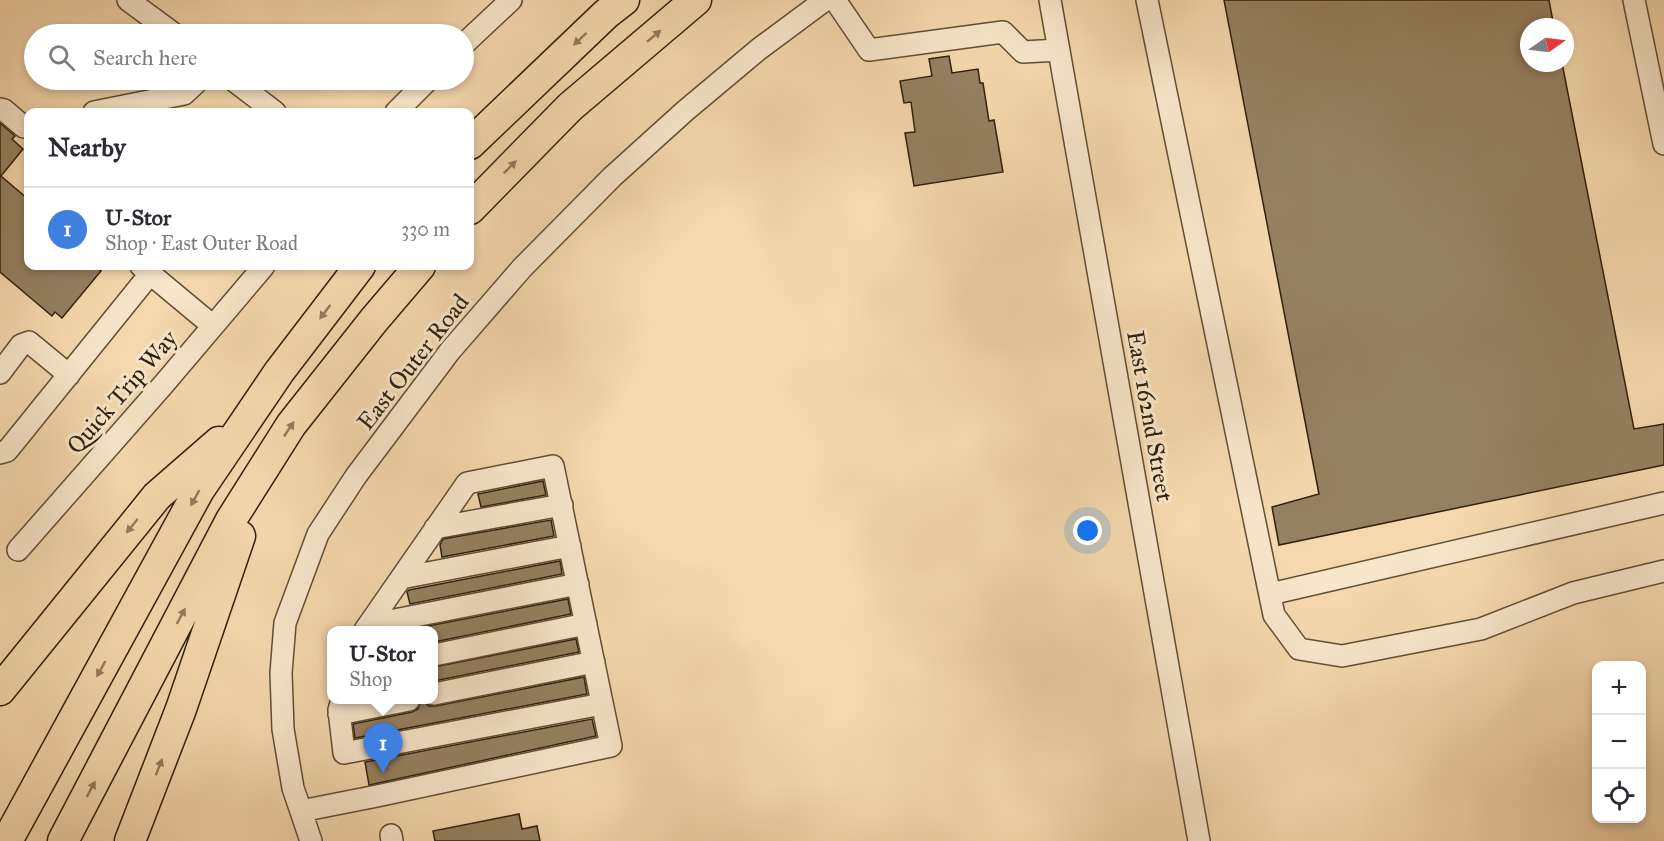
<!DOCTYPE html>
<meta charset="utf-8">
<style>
body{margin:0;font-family:"IM FELL Great Primer",serif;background:#f7f7f7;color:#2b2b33}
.controls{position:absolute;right:18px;bottom:18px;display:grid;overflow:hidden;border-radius:12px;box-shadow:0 3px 9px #0003}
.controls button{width:54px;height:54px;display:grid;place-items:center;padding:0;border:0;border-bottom:2px solid #e1e1e2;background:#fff;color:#2b2b33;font:30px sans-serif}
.compass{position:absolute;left:1520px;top:18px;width:54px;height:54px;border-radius:50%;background:#fff;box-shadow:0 3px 9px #0003;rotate:76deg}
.you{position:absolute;left:1088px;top:531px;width:21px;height:21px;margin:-15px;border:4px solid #fff;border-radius:50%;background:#1a73e8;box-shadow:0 0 0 9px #1a73e833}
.badge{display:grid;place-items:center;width:39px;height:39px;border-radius:50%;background:#0b8043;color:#fff;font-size:20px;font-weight:700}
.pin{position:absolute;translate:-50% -50px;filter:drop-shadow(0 2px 3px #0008)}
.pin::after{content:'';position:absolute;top:32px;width:21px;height:18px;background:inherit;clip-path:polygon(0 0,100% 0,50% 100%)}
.popup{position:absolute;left:327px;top:626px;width:111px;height:78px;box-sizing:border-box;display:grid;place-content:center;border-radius:12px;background:#fff;filter:drop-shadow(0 2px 4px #0005);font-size:20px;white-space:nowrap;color:#7c7c81}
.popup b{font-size:22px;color:#2b2b33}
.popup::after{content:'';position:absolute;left:50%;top:100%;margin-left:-12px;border:12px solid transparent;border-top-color:#fff}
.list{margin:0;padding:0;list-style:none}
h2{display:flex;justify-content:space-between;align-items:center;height:78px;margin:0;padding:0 24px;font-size:26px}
h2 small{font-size:20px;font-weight:400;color:#7c7c81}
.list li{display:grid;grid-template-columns:39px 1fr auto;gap:18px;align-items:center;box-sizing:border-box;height:84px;padding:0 24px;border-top:2px solid #e1e1e2}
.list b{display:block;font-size:22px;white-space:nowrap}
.list p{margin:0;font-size:20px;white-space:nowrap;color:#7c7c81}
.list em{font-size:20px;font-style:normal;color:#7c7c81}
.icon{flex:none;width:33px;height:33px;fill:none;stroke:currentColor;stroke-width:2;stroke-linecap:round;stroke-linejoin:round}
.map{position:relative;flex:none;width:1664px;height:841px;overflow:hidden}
.search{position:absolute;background:#fff;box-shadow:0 3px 9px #0003;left:24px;top:24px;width:450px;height:66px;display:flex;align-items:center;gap:15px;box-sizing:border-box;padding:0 21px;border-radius:33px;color:#7c7c81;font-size:22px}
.panel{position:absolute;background:#fff;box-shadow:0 3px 9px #0003;left:24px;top:108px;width:450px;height:162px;border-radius:12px}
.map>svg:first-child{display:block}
.building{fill:#958060;stroke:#2e200d;stroke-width:1.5}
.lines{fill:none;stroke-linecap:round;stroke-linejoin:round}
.minor-casing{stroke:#604e35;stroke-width:24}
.highway-casing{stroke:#2e200d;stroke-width:33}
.minor{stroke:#f8e6ca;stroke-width:21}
.highway{stroke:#f5d8ad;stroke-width:30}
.oneway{fill:#927c5d}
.labels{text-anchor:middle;stroke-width:6;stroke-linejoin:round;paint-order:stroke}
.street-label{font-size:24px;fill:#2e200d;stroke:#f8e6ca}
</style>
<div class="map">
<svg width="1664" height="841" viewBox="0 0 1664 841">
<rect width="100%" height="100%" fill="#f5d8ad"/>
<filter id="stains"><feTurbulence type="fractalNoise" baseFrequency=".00333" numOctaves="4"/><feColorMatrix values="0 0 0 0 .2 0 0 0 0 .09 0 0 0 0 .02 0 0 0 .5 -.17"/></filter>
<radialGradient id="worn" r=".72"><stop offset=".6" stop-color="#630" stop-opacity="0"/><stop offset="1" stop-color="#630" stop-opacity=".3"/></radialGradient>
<!-- building -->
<path class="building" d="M1224,0H1549L1554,27H1529V63H1562L1634,429L1664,424V465L1279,545L1272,507L1319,494Z
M949,56L952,73L978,69L980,83H983L989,121L994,120L1003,172L914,186L905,133L915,132L911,102L904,103L900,81L932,76L929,59Z
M0,123L15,136L12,139L23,149L1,176L28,199V266H94L101,271L62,318L55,312L52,316L0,272Z
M543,481L546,495L481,507L478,494Z
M551,520L554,536L442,557L440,545L443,539Z
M560,561L562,574L410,604L407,592L409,590Z
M568,599L571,614L434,642V630H407Z
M576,639L579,652L434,681V667Z
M584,677L587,694L355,738L353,724L412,712L418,709L421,699L429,706H436Z
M592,719L596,736L369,785L365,762Z
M519,814L522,829L537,826L540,841H435L433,831Z"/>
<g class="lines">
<defs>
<path id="minor" d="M128,0L174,34
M835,0L869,50L1003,32L1023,52L1059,50
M1050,0L1199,841
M1147,0L1274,615L1299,649L1342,656L1481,629L1573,593L1664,571
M1634,0L1664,144
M464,44L511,0
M233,80L275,112
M0,109L4,110L24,127
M94,112L184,94L199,80
M396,112L428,80
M141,266L213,326
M0,373L21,345L29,342L69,375
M0,453L7,451L150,274
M435,528L562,505
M18,550L163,385L264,266
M401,578L570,546
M1270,594L1664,503
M369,625L578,584
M434,655L586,624
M434,694L594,662
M342,700L339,710L344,753L602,704
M339,714L409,700
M301,811L377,796L611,746L553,466L467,483L365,630
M391,835L392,841
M311,841L293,788L283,729L281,673L285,623L318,534L356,476L450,351L522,268L612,177L685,111L759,49L825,0"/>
<path id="highway" d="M470,144L606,14L624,0
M470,209L570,107L696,0
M0,690L157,496L219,442
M7,841L199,490L279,372L360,266
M63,841L231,520L291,425L374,320L420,266
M130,841L181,709L240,536"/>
</defs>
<!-- minor casing -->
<use href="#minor" class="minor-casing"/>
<!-- highway casing -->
<use href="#highway" class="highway-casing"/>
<!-- minor -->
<use href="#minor" class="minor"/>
<!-- highway -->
<use href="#highway" class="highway"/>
</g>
<!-- one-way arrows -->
<defs><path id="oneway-solid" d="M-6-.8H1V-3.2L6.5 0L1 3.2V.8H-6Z" transform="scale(1.5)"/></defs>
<g class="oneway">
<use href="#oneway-solid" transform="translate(654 36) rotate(-40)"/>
<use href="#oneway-solid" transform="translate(580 39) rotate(137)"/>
<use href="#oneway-solid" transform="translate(510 167) rotate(-45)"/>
<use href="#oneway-solid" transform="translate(325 312) rotate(127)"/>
<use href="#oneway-solid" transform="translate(289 429) rotate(-56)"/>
<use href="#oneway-solid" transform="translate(195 498) rotate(119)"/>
<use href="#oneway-solid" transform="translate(132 526) rotate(129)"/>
<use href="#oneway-solid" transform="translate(181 616) rotate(-62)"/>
<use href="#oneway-solid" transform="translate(101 669) rotate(119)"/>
<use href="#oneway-solid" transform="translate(159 767) rotate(-69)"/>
<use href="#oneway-solid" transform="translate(91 789) rotate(-62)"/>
</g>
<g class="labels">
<!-- street labels -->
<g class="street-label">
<text transform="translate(413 362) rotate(-52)" y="8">East Outer Road</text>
<text transform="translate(122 392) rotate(-49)" y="8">Quick Trip Way</text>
<text transform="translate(1150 416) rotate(80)" y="8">East 162nd Street</text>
</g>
</g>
<rect width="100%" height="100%" filter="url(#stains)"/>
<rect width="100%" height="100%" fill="url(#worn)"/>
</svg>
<div class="controls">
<button>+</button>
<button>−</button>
<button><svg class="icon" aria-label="locate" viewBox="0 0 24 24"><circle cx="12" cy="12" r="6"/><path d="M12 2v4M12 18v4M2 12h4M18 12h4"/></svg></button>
</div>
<svg class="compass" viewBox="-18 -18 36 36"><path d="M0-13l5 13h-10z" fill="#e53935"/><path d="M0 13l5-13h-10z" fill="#7c7c81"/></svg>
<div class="you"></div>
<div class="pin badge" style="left:383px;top:773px;background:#3f7fe0">1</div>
<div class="popup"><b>U-Stor</b>Shop</div>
<div class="search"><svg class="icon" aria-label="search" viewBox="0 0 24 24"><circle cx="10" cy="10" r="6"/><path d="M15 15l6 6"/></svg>Search here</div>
<section class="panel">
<h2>Nearby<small></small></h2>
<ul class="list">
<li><span class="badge" style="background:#3f7fe0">1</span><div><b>U-Stor</b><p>Shop · East Outer Road</p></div><em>330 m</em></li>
</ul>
</section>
</div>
